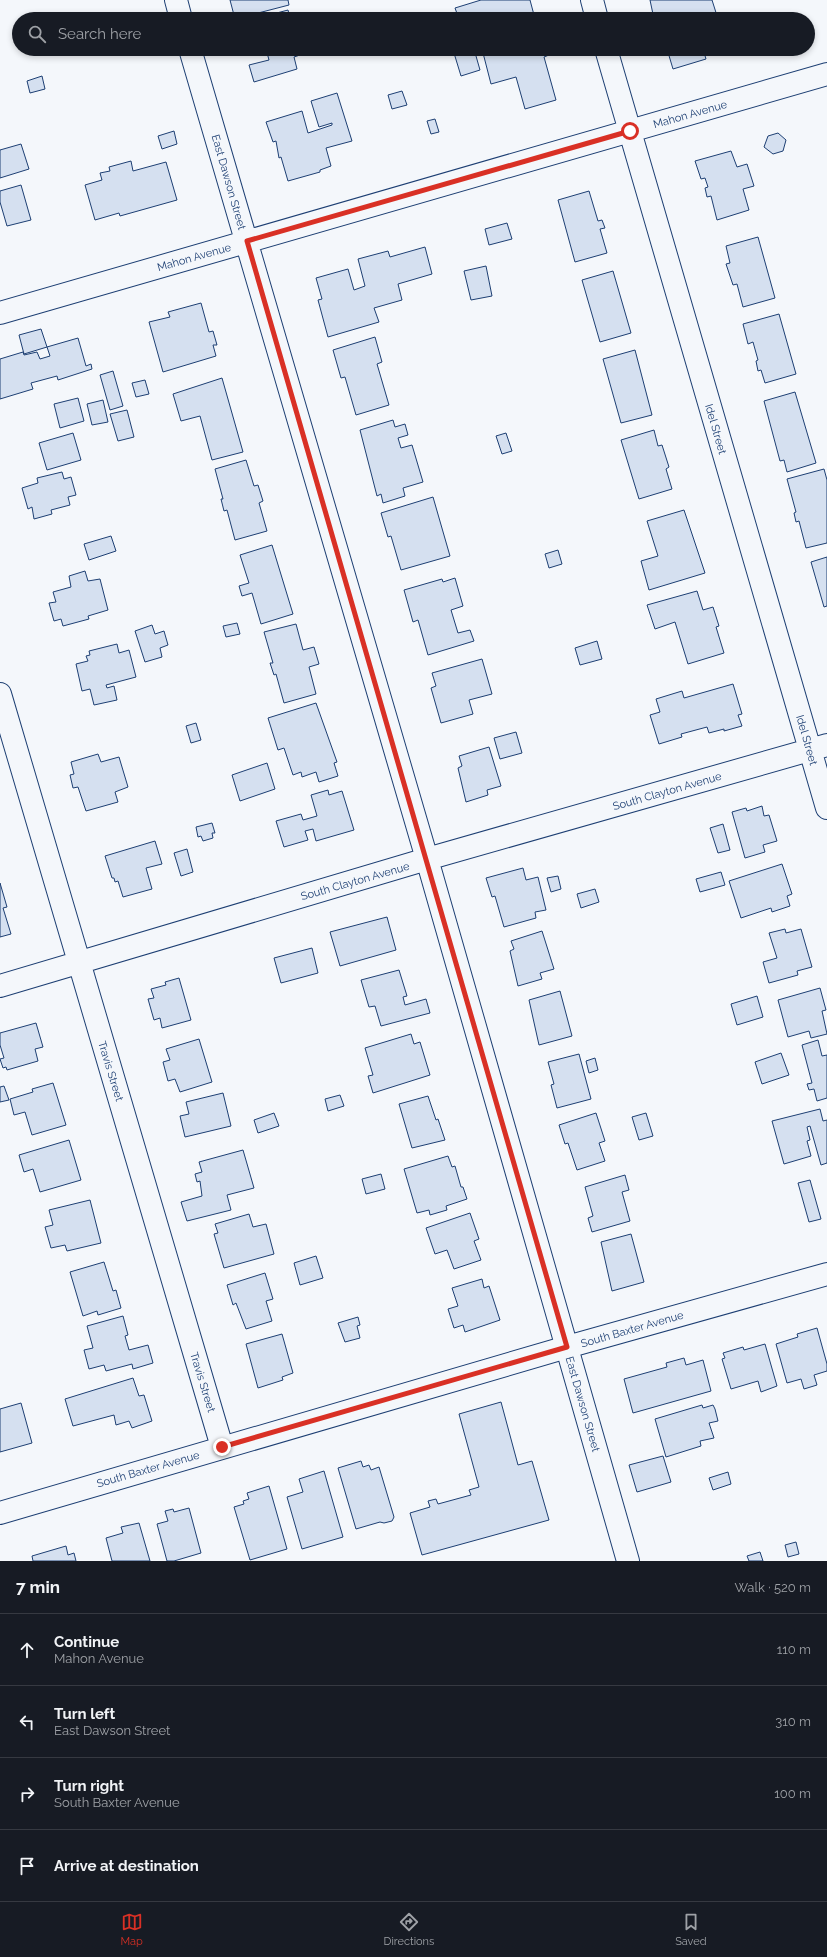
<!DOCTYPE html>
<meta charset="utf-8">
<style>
body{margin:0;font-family:Raleway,sans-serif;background:#20242c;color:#f1f3f6}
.stop{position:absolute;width:12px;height:12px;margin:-9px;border:3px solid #d93025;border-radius:50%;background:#fff}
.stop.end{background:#d93025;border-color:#fff;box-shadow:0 1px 4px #0008}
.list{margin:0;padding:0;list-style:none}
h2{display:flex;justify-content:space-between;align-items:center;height:52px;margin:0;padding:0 16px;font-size:17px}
h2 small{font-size:13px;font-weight:400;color:#9ea1a6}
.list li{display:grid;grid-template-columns:26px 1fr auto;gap:12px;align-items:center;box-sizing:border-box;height:72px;padding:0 16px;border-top:1px solid #363941}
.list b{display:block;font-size:15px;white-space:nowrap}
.list p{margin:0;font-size:13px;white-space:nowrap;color:#9ea1a6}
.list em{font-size:13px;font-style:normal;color:#9ea1a6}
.icon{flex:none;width:22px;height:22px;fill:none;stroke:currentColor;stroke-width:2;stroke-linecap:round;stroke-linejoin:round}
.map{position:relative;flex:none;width:827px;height:1561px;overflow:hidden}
.search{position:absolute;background:#171b24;box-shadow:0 2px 6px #0003;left:12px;right:12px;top:12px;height:44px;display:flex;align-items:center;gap:10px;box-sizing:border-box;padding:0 14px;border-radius:22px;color:#9ea1a6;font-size:15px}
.sheet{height:340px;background:#171b24}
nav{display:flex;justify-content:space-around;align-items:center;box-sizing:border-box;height:56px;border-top:1px solid #363941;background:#171b24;font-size:11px;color:#9ea1a6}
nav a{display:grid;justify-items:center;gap:2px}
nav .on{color:#d93025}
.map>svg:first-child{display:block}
.building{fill:#d5e0f0;stroke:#1d3f73}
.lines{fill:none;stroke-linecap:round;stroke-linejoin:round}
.minor-casing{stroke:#1d3f73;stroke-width:24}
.tertiary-casing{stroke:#1d3f73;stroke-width:24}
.minor{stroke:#f4f7fb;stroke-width:22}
.tertiary{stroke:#f4f7fb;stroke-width:22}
.route{stroke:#d93025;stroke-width:5}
.labels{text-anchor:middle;stroke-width:3;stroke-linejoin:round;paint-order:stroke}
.street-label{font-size:11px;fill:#1d3f73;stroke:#f4f7fb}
</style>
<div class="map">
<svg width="827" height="1561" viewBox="0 0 827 1561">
<rect width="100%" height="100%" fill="#f4f7fb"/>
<!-- building -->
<path class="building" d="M230,0H288L289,5L235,19Z
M481,0H530L534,15L522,19H459L455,8Z
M650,0H712L718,19H654Z
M288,10L290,19H258V18Z
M266,49H299L300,55L294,57L297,69L254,82L249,65L269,60Z
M420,49H434L421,53Z
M469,49H474L480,70L461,76L454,53Z
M482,49H547L549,55L544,57L556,100L525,109L516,77L491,84Z
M667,49H703L706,59L673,69Z
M42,76L45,89L30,93L27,81Z
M402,91L407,105L392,109L388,95Z
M337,93L352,141L326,148L331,166L320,170V172L288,181L281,157L279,158L276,141L273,142L266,122L302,111L308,133L332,125V123L319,127L311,101Z
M435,119L439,132L431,134L427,121Z
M174,131L177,144L162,149L158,136Z
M778,133L786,140L783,151L773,154L764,147L768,136Z
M21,144L29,169L0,178V150Z
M731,151L737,167L747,164L754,186L743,189L749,210L717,220L711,196L707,197L705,188L708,187L705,178L701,179L695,161Z
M131,161L133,171L166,162L177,200L120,216L119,213L95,220L85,185L102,180L100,173L110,171L109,167Z
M21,185L31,220L7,226L0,202V191Z
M589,191L598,221L602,220L605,228L600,229L607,253L575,262L558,200Z
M507,223L512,239L489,245L485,229Z
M758,237L775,298L743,307L737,284L733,285L726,264L730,263L726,246Z
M425,247L432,274L398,284L402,300L374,308L379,322L328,337L318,300L322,299L316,278L348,269L354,290L365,286L358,259L388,251L390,257Z
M486,266L492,296L471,300L464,271Z
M613,271L631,333L600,342L582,280Z
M201,303L209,332L213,331L217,345H213L216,356L163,372L149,322L170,317L168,312Z
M779,314L796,374L765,383L761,370L758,371L756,361L758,360L753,342L748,344L743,324Z
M41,329L47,347L24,354L19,335Z
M375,337L382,362L377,364L389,405L356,415L345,377L341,378L333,350Z
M78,338L86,366L91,364L92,369L58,380L57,376L31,383L33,389L0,399V359L23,352L24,355L37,352L40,359L50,356L47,347Z
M635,350L652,415L621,423L603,359Z
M113,371L123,406L110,410L100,375Z
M222,378L243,452L212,460L200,416L181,421L173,394Z
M145,380L149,394L136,397L132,383Z
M795,392L816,463L787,472L784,460L780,461L764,401Z
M78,398L84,421L60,428L54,404Z
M103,400L108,422L92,425L87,404Z
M127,410L134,437L118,441L110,414Z
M393,420L395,427L405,424L408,435L398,438L401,448L412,445L423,482L403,488L405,496L383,503L381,494L377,496L360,430Z
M654,430L658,446L662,445L669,467L666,469L672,489L639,499L621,440Z
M73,433L81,460L47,470L39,443Z
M506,433L512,451L502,454L496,436Z
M246,460L254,486L258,485L263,501L259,503L267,531L235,540L227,510L224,511L221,499H223L215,469Z
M824,469L827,480V543L806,548L799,521L796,522L794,513L796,512L787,479Z
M62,472L64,479L71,477L76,495L68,497L70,505L51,510L52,514L34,519L32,507L28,509L22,488L38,483L37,478Z
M433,497L450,556L401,570L391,536L388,537L381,513Z
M684,510L705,573L649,590L641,561L658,556L647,521Z
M111,536L116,551L89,560L84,544Z
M272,545L293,614L261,624L252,593L242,596L239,586L249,583L240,555Z
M558,550L562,564L549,568L545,554Z
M827,557V606L824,607L811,562Z
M85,571L88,581L100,579L108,610L88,616L89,619L63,626L61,619L54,621L49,603L56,602L53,592L71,587L69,576Z
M455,578L463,606L451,610L458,633L470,630L474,641L428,655L418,620L413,622L404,590L442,579L443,582Z
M697,591L703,610L713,607L719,626L716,627L724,653L688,664L675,622L655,629L647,605Z
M237,623L240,634L226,637L223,626Z
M296,624L303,650L314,647L319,664L309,667L316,694L284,703L276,674L274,675L270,663H273L264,632Z
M152,625L155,634L164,631L168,645L160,648L162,657L145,662L135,631Z
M597,641L602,659L580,665L575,648Z
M117,644L119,653L129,650L136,677L106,685L107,688L114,686L117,700L94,705L90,689L82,691L76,664L88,661L86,656L90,655L89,651Z
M482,659L492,694L469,700L473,714L441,723L431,688L436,686L432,673Z
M733,684L742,714L738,715L742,726L724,731V729L709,733L707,727L681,734L682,737L659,744L650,715L660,712L656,699L682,691L684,698Z
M316,703L337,762L334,763L338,776L319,782L316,772L302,777L301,772L293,775L284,748L278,750L268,718Z
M196,723L201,740L191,743L186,726Z
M516,732L522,753L500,759L494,738Z
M489,747L501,786L487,790L488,795L466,802L458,768L462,766L459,756Z
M98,754L101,762L119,757L128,787L115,792L118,802L86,811L78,787L73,788L70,775L74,774L71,762Z
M267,763L275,789L240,801L232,775Z
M328,790L329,795L342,791L354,830L316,841L313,829L305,831L308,840L284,847L276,821L301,814L303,820L317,816L311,795Z
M762,806L764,816L769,815L777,841L763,845L765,852L745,858L732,812L746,808L747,811Z
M212,823L215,833H212L213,838L203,841L201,836L198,837L196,827Z
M723,824L730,850L718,853L710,828Z
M155,841L162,864L146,868L152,889L123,897L118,881L115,882L114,878H112L105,856Z
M187,849L193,872L181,876L174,853Z
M782,864L792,894L787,896L790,906L772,912L771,908L741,918L729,881Z
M523,868L526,880L538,877L546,910L535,912L536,918L504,927L495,896L492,897L486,878Z
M721,872L725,885L700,892L696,879Z
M558,876L561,889L551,892L547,878Z
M0,883L7,907L3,908L11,934L0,937Z
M595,889L599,902L581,908L577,894Z
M387,917L396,950L340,966L330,932Z
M785,929L786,933L801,929L812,967L797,971L798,975L769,983L763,962L777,958L769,933Z
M542,931L554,969L540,973L542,979L518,986L510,951L514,949L511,941Z
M312,948L318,973L281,983L274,958Z
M399,970L407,996L403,997L405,1005L426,999L430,1013L381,1026L375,1006L369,1007L361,980Z
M179,978L191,1020L162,1028L160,1018L154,1020L148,999L154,998L151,989L166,985L165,982Z
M820,988L826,1010L822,1011L827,1034L811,1038L809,1031L788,1037L778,1000Z
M560,991L572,1036L539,1045L529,1000Z
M757,996L763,1017L737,1025L731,1004Z
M36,1023L43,1047L35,1049L38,1061L7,1070L6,1067L3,1068L0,1059L4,1058L0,1045V1033Z
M411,1034L414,1044L420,1042L430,1075L373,1093L368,1076L373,1075L365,1048Z
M199,1039L212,1082L180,1092L175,1079L168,1081L163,1062L170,1060L166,1049Z
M818,1040L822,1056L827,1055V1098L817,1101L814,1089L809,1090L807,1084L812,1083L802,1045Z
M781,1053L789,1075L762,1084L755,1062Z
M579,1054L591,1099L557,1108L551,1085L554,1084L548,1062Z
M595,1058L598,1070L589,1073L586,1061Z
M53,1083L66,1125L32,1135L25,1112L14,1115L10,1099L33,1092L32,1089Z
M4,1086L9,1100L0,1102V1087Z
M223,1093L231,1126L185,1137L180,1116L189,1114L186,1102Z
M340,1095L344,1106L328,1111L325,1099Z
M428,1096L436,1120L438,1119L445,1140L412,1148L399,1104Z
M820,1109L823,1121L827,1120V1163L821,1165L810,1126L807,1127L810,1140L807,1141L811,1156L784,1164L772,1121Z
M274,1113L279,1126L258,1133L254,1120Z
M596,1113L605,1141L599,1143L605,1161L577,1170L568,1143L565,1144L559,1125Z
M646,1113L653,1136L639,1140L632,1117Z
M69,1140L81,1180L40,1192L33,1169L24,1172L19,1155Z
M243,1150L254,1188L227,1195L231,1210L187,1221L181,1202L202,1196L200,1181L197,1182L195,1174L202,1172L199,1162Z
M448,1156L452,1167L455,1166L461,1187H463L467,1199L446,1206L447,1210L430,1215L429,1210L417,1213L404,1169Z
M381,1174L385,1189L366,1194L362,1179Z
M625,1175L629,1190L622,1192L630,1221L592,1232L588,1218L593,1216L585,1187Z
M810,1180L821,1219L809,1222L798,1183Z
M90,1200L101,1243L67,1251L65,1245L51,1248L45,1227L53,1225L49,1210Z
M470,1213L479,1239L474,1241L481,1260L454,1269L447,1250L435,1254L426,1228Z
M249,1214L253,1227L266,1224L274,1254L224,1268L214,1234L218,1233L215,1224Z
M631,1234L644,1282L612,1291L601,1242Z
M316,1256L323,1278L300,1285L294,1263Z
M104,1262L113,1291L116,1290L121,1308L98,1315L97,1311L83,1316L70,1272Z
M265,1273L273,1299L266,1301L272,1321L246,1329L236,1303L233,1305L227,1285Z
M482,1279L484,1288L489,1286L500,1320L465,1332L463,1325L454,1328L448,1309L458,1306L452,1288Z
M123,1316L128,1335L125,1336L129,1350L148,1345L153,1363L133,1369L132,1364L106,1371L104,1365L89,1369L84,1350L93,1348L87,1326Z
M358,1317L360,1325L357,1326L360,1338L345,1342L338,1323Z
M817,1328L827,1364V1371L814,1375L817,1385L804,1389L801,1379L787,1383L776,1344L798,1337L797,1334Z
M282,1334L293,1373L282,1377L283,1380L258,1388L246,1344Z
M765,1344L777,1386L761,1392L758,1381L731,1389L722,1359L725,1358L723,1353L743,1347L744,1350Z
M684,1358L686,1365L703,1360L711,1391L633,1413L624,1379L667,1367L666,1363Z
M133,1378L139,1396L144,1395L152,1421L132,1428L129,1421L116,1425L114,1415L73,1426L65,1399Z
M501,1402L518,1465L532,1461L549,1520L422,1555L410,1513L430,1507L428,1501L436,1499L438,1504L471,1495L469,1490L479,1487L459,1414Z
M21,1403L32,1443L0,1452V1409Z
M702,1405L703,1408L713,1405L715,1409L718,1421L709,1423L714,1438L700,1441L701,1446L666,1457L655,1419Z
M663,1456L671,1482L637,1492L629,1465Z
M361,1461L363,1467L369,1465L371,1470L379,1467L394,1517L392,1521L384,1523L380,1522L356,1529L338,1468Z
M324,1471L343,1537L302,1549L287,1497L303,1492L299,1479Z
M728,1472L731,1484L713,1490L709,1478Z
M269,1486L287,1549L250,1560L234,1507L244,1504L243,1501L249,1499L247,1493Z
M189,1508L201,1553L174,1561H167L157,1524L168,1521L165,1511L173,1509L174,1512Z
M139,1523L150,1561H112L106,1538L123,1533L121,1527Z
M796,1542L799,1554L788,1557L785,1545Z
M66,1546L68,1555L74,1553L76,1561H33L32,1556Z
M760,1552L763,1561H749L747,1556Z"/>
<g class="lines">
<defs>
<path id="minor" d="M176,0L181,19
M592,0L597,19
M190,49L427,859L628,1561
M606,49L827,808
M0,313L827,74
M0,694L222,1447
M0,986L427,859L827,745"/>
<path id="tertiary" d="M0,1513L567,1347L827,1274"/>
</defs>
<!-- minor casing -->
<use href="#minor" class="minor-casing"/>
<!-- tertiary casing -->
<use href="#tertiary" class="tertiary-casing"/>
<!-- minor -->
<use href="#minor" class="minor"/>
<!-- tertiary -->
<use href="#tertiary" class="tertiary"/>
</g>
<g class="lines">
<!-- route -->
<path class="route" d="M222,1447L567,1347L247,241L630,131"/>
</g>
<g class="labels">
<!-- street labels -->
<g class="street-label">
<text transform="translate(690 114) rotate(-16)" y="4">Mahon Avenue</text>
<text transform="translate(229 182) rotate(74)" y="4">East Dawson Street</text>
<text transform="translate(194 257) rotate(-16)" y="4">Mahon Avenue</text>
<text transform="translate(716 429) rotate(74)" y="4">Idel Street</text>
<text transform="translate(807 740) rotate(74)" y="4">Idel Street</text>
<text transform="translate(667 791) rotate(-16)" y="4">South Clayton Avenue</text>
<text transform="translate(355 881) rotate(-16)" y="4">South Clayton Avenue</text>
<text transform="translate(111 1071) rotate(73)" y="4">Travis Street</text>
<text transform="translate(632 1329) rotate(-16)" y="4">South Baxter Avenue</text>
<text transform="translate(203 1382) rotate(73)" y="4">Travis Street</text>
<text transform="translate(583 1404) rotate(74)" y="4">East Dawson Street</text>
<text transform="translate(148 1469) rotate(-16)" y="4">South Baxter Avenue</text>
</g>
</g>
</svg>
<div class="stop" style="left:630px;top:131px"></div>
<div class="stop end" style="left:222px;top:1447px"></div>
<div class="search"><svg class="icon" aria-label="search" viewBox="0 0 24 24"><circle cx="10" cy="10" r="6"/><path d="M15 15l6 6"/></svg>Search here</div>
</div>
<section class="sheet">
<h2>7 min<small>Walk · 520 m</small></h2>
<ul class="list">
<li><svg class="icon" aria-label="ahead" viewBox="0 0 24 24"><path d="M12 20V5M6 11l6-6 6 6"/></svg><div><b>Continue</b><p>Mahon Avenue</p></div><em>110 m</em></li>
<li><svg class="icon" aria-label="left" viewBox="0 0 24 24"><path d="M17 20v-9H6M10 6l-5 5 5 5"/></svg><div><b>Turn left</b><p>East Dawson Street</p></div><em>310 m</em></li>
<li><svg class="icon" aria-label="right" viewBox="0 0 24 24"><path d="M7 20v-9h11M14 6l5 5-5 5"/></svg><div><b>Turn right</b><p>South Baxter Avenue</p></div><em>100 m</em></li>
<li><svg class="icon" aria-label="arrive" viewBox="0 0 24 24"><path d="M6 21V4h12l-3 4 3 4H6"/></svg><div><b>Arrive at destination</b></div></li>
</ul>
</section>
<nav>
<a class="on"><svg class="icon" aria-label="map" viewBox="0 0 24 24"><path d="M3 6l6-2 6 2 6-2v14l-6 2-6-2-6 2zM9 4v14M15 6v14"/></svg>Map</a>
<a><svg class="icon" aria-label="directions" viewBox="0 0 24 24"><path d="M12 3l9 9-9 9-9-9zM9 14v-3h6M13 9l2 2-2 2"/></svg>Directions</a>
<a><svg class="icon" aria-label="saved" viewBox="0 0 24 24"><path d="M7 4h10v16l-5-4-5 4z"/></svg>Saved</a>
</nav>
